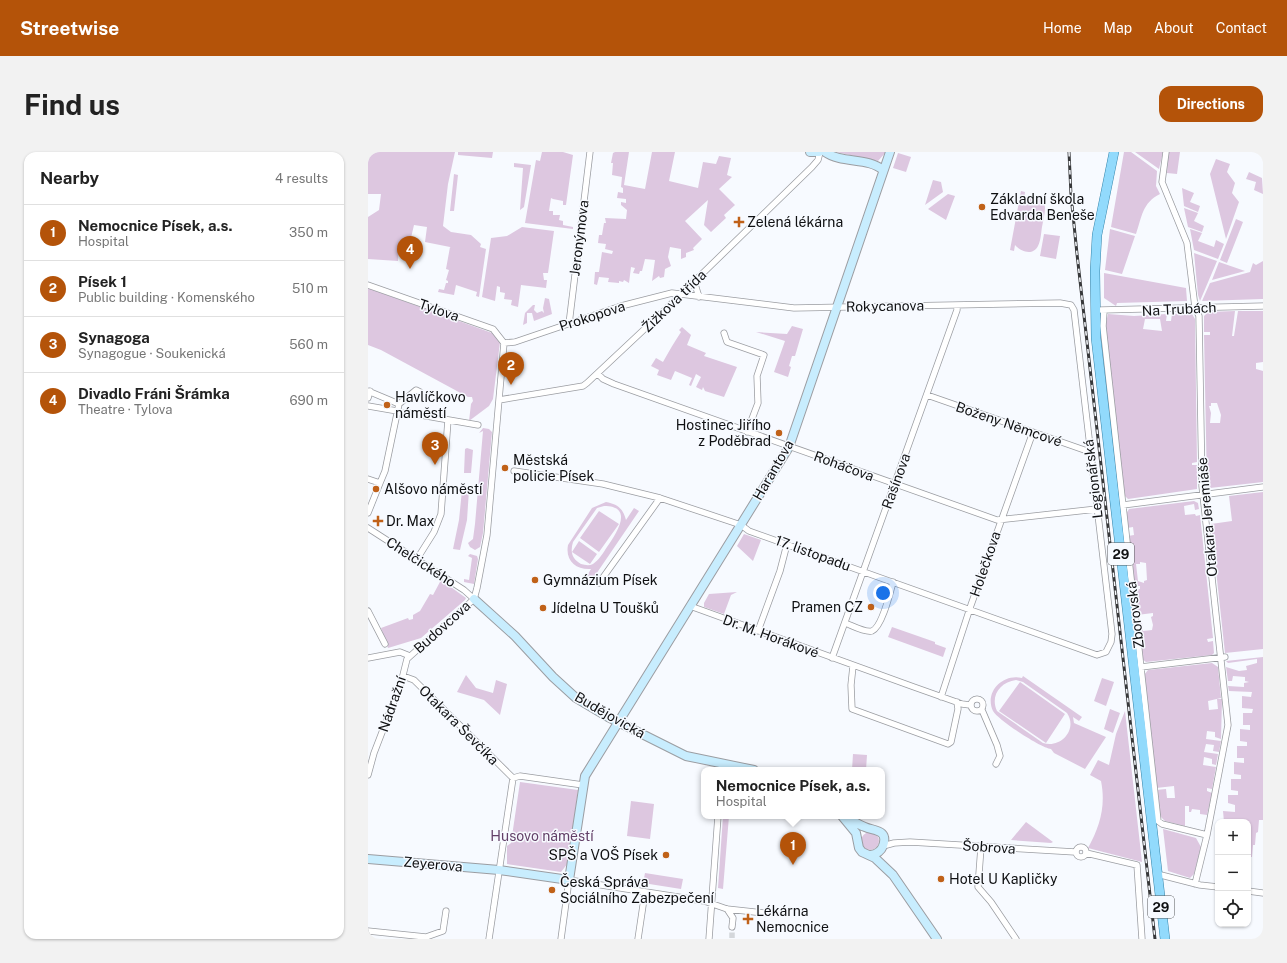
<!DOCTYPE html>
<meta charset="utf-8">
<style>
body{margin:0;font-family:"Public Sans",sans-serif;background:#f2f2f2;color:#222}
.controls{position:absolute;right:12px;bottom:12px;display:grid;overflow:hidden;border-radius:8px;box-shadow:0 1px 3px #0004}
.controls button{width:36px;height:36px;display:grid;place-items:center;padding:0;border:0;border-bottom:1px solid #e0e0e0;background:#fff;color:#222;font:20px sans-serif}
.you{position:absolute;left:515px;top:441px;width:14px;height:14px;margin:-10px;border:3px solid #fff;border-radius:50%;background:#1a73e8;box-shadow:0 0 0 6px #1a73e833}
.badge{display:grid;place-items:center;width:26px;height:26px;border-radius:50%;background:#b45309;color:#fff;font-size:13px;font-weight:700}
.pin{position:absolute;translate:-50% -33px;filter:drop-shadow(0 1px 2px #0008)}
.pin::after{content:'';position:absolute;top:21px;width:14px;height:12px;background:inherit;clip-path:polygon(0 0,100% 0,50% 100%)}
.popup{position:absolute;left:333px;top:615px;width:184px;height:52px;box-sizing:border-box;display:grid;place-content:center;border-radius:8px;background:#fff;filter:drop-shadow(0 1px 3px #0005);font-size:13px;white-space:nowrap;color:#767676}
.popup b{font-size:15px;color:#222}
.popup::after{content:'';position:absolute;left:50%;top:100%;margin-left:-8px;border:8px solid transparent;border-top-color:#fff}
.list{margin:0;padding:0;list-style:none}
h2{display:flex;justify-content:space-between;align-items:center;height:52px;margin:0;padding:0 16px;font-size:17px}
h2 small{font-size:13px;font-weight:400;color:#767676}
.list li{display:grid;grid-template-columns:26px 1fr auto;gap:12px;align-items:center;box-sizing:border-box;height:56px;padding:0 16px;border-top:1px solid #e0e0e0}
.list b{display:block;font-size:15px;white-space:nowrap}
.list p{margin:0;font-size:13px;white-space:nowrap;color:#767676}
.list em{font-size:13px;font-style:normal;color:#767676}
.icon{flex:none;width:22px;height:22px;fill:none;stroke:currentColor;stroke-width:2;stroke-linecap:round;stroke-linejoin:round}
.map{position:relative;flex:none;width:895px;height:787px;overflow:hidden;border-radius:12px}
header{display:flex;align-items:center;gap:24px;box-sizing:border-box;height:56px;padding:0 20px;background:#b45309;color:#fff}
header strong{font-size:19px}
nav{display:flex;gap:22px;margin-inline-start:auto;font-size:14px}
.intro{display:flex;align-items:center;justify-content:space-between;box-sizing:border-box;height:96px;padding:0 24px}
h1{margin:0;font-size:28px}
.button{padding:10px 18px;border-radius:12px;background:#b45309;color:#fff;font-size:14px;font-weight:700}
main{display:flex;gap:24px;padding:0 24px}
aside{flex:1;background:#fff;border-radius:12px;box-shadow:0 1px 3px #0004}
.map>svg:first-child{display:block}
.green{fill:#ddc7e0;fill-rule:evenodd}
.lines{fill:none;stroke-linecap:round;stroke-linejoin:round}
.street-tunnel{stroke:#d4d7db;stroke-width:5.5;stroke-dasharray:5.5 3;stroke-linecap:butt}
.street-casing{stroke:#9b9da2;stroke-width:7}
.secondary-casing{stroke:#9b9da2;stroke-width:10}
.primary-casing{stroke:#3584a9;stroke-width:10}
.street{stroke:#fff;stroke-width:5.5}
.secondary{stroke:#c8edfe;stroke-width:8}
.primary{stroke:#92dafc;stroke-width:9}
.rail-casing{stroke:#37383a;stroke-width:3}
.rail{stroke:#f7faff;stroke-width:1.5;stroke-dasharray:4.5;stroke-linecap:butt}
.poi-dot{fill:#c06118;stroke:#f7faff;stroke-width:1.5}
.labels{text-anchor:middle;stroke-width:3;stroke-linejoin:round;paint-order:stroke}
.shield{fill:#f7faff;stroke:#555659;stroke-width:1}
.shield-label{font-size:13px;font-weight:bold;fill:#0f1012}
.poi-label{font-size:14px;fill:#0f1012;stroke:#f7faff;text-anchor:start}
.street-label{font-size:14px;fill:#0f1012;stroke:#f7faff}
.park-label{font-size:14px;fill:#634068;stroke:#f7faff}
</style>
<header>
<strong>Streetwise</strong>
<nav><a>Home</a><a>Map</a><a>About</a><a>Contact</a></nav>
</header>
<div class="intro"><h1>Find us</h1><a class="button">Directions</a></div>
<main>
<aside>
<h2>Nearby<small>4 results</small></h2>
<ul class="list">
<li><span class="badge">1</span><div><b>Nemocnice Písek, a.s.</b><p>Hospital</p></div><em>350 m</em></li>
<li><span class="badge">2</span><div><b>Písek 1</b><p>Public building · Komenského</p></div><em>510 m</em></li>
<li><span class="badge">3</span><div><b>Synagoga</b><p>Synagogue · Soukenická</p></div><em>560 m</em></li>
<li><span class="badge">4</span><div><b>Divadlo Fráni Šrámka</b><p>Theatre · Tylova</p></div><em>690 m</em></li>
</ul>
</aside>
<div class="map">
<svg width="895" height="787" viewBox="0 0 895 787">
<rect width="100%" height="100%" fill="#f7faff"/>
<!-- green -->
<path class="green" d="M2,0H87L80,32L75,74L83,80L103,83L113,92L112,95L118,97L111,145L108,144L109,140L88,133L86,143L70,140L71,137L76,138L78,131H80V129L78,128L81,118L78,117L82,95L87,96L57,90L59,75L46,73L42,90L31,89L30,109L0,107V65L11,58L13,42H0V4Z
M90,0H125L124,6L90,3Z
M174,0H195L205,3L198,53H195V49L185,47L183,46L181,59H185V63H192L191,68L195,69V73L205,75V77L157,71L168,8L172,9Z
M247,0H261L256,33L277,37L284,0H307L301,29L330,36L335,10L348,12L351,4L363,6L359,23L364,25L351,37L367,53L356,63L358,66L343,80L336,73L340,48L317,69L334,87L325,96L326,98L318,101V105L313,107V97L302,95L300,105L303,114L297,117L296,125L292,126L291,124L284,129L287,108L277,107L274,119H272L271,122L265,121L267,116L263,115L261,131L256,128L255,130L251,129V131L240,130L241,126L231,125L229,133L226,132L227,120H231L234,100L244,102L245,99L237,97L238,92L230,91L231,83H234L236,71H238L237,66L258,67L259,58L253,53V50L258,51V47L249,46L250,40L255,41V36L253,35L254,25L244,23L245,11H243L245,1Z
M468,0H518L510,9Z
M756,0H763L789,19L788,34L792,42C774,51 774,65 768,82L743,75Z
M767,0H795L791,17Z
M800,0H812L809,22L799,21Z
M530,1L543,5L538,20L525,16Z
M848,7L862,12L859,20L867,31L864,41L871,50L858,87L842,22Z
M146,11L163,13L156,55L152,58L155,16L146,15Z
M881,20L894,26L895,42L886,38L888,30L878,27Z
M86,22L90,23L86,59H82Z
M565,28L573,30L575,40L557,53Z
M814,36L826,41L822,50L832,54L830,60L816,54Z
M653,39L657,40L656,47C664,43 677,45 677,56C677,62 675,69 674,75C673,81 673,88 670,94C665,104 653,100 647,93L646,99L642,98Z
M580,42L587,44L578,68L560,57Z
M816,56L830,61L826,69L836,74L834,80L820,75Z
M868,67L875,70L859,111L852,108Z
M154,75L186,79L180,121H175L176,128H179L178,136L153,133L150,155L143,153L144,148L136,147L137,141L132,140V135L129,134L127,149L114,145L123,86L139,84Z
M742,77L767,84L754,122L737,118Z
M822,77L834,81L830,89L846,95L848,88L856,92L850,107L826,98Z
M676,82L692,84L688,107L672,104Z
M826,101L849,109L832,149L830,143Z
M895,109V147L834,149L842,131L882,120L885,111L888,113Z
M851,110L877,119L844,128Z
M736,121L818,136L819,149L749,151L748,154L736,146Z
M0,136L124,181L132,190L125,247L121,254L101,269L103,252L105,249L104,245H100L13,198L0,193Z
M177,146L181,147L184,162L166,169L164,161H159V171L155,173L157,161L165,153H167L166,158L169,161L174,159L176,161L175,156Z
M867,159L864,184H866L870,159H895V210L888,211V217L895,219V330L842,336L839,334L836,183H842V180H836V164L840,160ZM843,251H849L853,263L852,271H842L843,261L841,254H843Z
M820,161L824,162L827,167L829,310L824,311V313H829V337L760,347L756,343L737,175L740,162L766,164L799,162L798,169H803L804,162ZM777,167H792L794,179L775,177Z
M424,174L435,177L427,204H424L421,214L423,215L420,225L406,220L417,189L388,180L419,182Z
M314,175L323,183L319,193L338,201L336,204L369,215L356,245L337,239L335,235L334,238L328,235L333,225L328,222L323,234L321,233L324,226L307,219L303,228L289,223L291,218L283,214L288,206L295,210C301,199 307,189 313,180L311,178Z
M115,276L121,277L124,280L115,381L112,395L107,398L102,395L100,391L105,387L107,372L115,279L111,281Z
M99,296L105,298L103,321H96L97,297Z
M94,338H101L99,368L92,398L85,397L91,368Z
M895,340V497L857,501L843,372L864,369L861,344Z
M826,349L830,351L831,357L827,358L826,352L816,354L817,363L827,362L828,364L832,363L845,486L839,487L840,490L845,489L846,501L844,503L778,510L774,507L770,472L774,471L775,479L784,478L785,473L783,465L785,464V461L769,463L766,438L772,437V434H766L760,384L766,383L765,375L759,376L758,362L761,357ZM772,410L778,411L779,428L776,429V431L770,429L768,412H772Z
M238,350C249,352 255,356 258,368L266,356L271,359L222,431L217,427L223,417C208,418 197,409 200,393L224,356ZM236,354C267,354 248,382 239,395C235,401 231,408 225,412C221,414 217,413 213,412C204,407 202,400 205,390L229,356Z
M231,359L251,372L231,400L212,386Z
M376,382L393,388L385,409L369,394Z
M211,389L229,402L222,412L204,400Z
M102,402L109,404L110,407L106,432L96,430V427L101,428L104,406L100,404Z
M73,428L98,446L97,448L53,486L20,496L13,476L40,466L41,468L45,467V463L52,459L62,442L65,443Z
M369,440L363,443L356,462L336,455V451L341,442Z
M524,475L567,490V492L578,496L575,505L520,485Z
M895,505V668H891L890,680L888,681L887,693H885L884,705H882L880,717V670H856L855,659L867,660V653L860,651V643H870V639L863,638V627H873V623L866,622V610L876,611V606H869V594H879V590L872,589V577L882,578V573H875V561H884L885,557L874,556V544L883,545L884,540L861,539L860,534L876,535V531L881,530L877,529V525L865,524L864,529H860L858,515L871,519L879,518L878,514L889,511V507L860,511L858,509Z
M844,511L850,515L853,546L840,549L841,558L850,557L849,547H854L853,587L847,585V580L839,579L838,587L853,589L851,600L845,599L846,593L838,592L836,600L850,602L848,613L844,612V607L836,605L835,613L848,615L844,637L839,636V639L844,641L839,663L832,662V658L824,657L823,660H821V654H817V674L797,669L792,664L788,638L798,637L799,646H807L806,634L788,636L776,523L780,518Z
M98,523L108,536L125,541L128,528L139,532L132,563L116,548L89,540Z
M655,524L714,565L711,569L705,565L706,571L738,585L717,617L686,601L683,597C673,596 630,568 625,559C616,540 635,521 654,526ZM648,528L655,530L699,561C710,577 693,597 675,591L629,559C622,544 632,530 648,528Z
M734,526L746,530L738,554L726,549Z
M652,530L697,562L678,591L631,559Z
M742,557L752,561L745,581L736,577Z
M757,559L774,710L720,696C732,674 738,654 733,629L722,623L730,608L741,613L748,582Z
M485,602L499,603L498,618H484Z
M152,630L210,638L200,711L193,720L139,712V694L143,691Z
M263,649L286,652L282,687L259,684Z
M355,664H361L355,737L350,736Z
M658,670L685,690L683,691L643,688Z
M795,677L828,686L833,695L826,722L822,726L800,719Z
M493 689a9 9 0 1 1 18 0a9 9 0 1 1-18 0Z
M277,721L315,727L313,737L275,731Z"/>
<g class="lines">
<!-- street-tunnel -->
<path class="street-tunnel" d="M364,786V775"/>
<defs>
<path id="street" d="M798,0L794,30L819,91L827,155L831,164L834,334L860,573L839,683L827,732
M326,129L331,145
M0,133L125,177L136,191
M733,158L895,154
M736,158L735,174L790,669L794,672L839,683
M201,172L222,0
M356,181L359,190L396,203L389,224L390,251L379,280
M136,191L147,190L253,154L304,141L426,156L692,151L703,153L706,158L744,482L743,490L738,500L729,503L381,379L373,373L292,346L235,332L146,319
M230,222L235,227L246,232L629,368L729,357
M0,239L31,252
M559,243L722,300
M0,246L2,239
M131,248L215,234L219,231L300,155L444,15L450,8L452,0
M31,252L48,238L52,240
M0,254L110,273
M0,327L12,331L0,361
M12,331L17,319L31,252
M755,353L895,335
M0,376L96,438L106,447
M49,407L66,380L73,362L80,268
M231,431L292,346
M322,454L546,535L594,552L602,553
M0,459L17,492
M477,471C483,473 497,481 504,479C514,475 522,441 525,430
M390,479L412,419L419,392
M0,506L32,500L42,504
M464,506L589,158V153
M485,514L483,533L484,557L580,592L583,590L590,557L589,550
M773,515L857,505
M35,524L46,528L145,626
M573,545L603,453L665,280
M603 553a6 6 0 1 1 12 0a6 6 0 1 1-12 0Z
M614,558L629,593L632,604L628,612
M0,623L6,601L33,531L39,507L106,447L109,436L119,383L136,191
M145,626L152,624L215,633
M515,694L526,691L542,690L707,700
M708 700a5 5 0 1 1 10 0a5 5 0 1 1-10 0Z
M613,695L610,735L623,750L648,787
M718,701L769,713L774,787
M789,722L832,733L850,735
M880,739L895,741
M359,757L365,766L364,775
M0,779L58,785L75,779L78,759
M121,787L145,626
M193,787L201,728L336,749L359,757L396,761
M270,787L277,740
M341,787L350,664"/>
<path id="secondary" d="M442,0H451
M457,0C474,12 500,5 515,18
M106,447L147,484L185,525L208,546L240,565L318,604L386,618
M474,664L488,681L491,696L494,700L507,706L525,723L569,787
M480,666C485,669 491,673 497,675C505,679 521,677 515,694C513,699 509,702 503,703
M0,707L131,718L201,728L217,624L421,295L522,0"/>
<path id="primary" d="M746,0L729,83L727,119L728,186L797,787"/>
</defs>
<!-- street casing -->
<use href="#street" class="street-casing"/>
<!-- secondary casing -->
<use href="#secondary" class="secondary-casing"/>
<!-- primary casing -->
<use href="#primary" class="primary-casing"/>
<!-- street -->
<use href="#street" class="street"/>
<!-- secondary -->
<use href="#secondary" class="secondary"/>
<!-- primary -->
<use href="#primary" class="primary"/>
<defs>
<path id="rail" d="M701,0L703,43L709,102L787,787"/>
</defs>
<!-- rail casing -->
<use href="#rail" class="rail-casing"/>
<!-- rail -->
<use href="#rail" class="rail"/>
</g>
<!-- markers -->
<g class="poi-dot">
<circle cx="614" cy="55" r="4"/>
<path d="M369 64h4v4h4v4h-4v4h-4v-4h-4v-4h4z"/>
<circle cx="19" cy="253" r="4"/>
<circle cx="411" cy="281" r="4"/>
<circle cx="137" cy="316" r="4"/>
<circle cx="8" cy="337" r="4"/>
<path d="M8 363h4v4h4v4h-4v4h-4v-4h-4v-4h4z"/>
<circle cx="167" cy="428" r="4"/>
<circle cx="503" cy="455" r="4"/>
<circle cx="175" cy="456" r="4"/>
<circle cx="298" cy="703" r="4"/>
<circle cx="573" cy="727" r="4"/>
<circle cx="184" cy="738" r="4"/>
<path d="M378 761h4v4h4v4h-4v4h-4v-4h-4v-4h4z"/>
</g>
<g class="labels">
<!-- shield labels -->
<g class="shield">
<rect x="740" y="391" width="26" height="22" rx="3"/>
<rect x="780" y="744" width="26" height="22" rx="3"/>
</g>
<g class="shield-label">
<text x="753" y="407">29</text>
<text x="793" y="760">29</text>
</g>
<!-- poi labels -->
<g class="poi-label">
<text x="622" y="52">Základní škola<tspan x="622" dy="16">Edvarda Beneše</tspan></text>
<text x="379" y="75">Zelená lékárna</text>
<text x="27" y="250">Havlíčkovo<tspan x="27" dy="16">náměstí</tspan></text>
<text x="403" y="278" text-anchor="end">Hostinec Jiřího<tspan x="403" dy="16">z Poděbrad</tspan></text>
<text x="145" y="313">Městská<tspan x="145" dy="16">policie Písek</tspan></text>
<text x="16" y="342">Alšovo náměstí</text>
<text x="18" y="374">Dr. Max</text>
<text x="175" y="433">Gymnázium Písek</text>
<text x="495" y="460" text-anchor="end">Pramen CZ</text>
<text x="183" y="461">Jídelna U Toušků</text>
<text x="290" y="708" text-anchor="end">SPŠ a VOŠ Písek</text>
<text x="581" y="732">Hotel U Kapličky</text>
<text x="192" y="735">Česká Správa<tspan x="192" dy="16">Sociálního Zabezpečení</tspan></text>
<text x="388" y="764">Lékárna<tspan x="388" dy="16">Nemocnice</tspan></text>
</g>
<!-- street labels -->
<g class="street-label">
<text transform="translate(211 86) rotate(-83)" y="5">Jeronýmova</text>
<text transform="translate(306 149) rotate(-44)" y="5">Žižkova třída</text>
<text transform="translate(517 154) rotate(-1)" y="5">Rokycanova</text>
<text transform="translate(811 157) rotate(-3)" y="5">Na Trubách</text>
<text transform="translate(71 158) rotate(19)" y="5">Tylova</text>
<text transform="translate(224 164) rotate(-18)" y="5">Prokopova</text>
<text transform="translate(641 272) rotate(19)" y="5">Boženy Němcové</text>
<text transform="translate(476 314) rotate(20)" y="5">Roháčova</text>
<text transform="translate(405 318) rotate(-60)" y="5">Harantova</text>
<text transform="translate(725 327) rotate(-97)" y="5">Legionářská</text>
<text transform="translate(528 329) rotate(-70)" y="5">Rašínova</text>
<text transform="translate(839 365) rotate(-95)" y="5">Otakara Jeremiáše</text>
<text transform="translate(445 401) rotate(20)" y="5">17. listopadu</text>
<text transform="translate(53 410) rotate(33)" y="5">Chelčického</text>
<text transform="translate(617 412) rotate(-71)" y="5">Holečkova</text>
<text transform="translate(767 463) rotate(-97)" y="5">Zborovská</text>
<text transform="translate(74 475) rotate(-42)" y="5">Budovcova</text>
<text transform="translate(403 484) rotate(20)" y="5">Dr. M. Horákové</text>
<text transform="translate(24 552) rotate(-71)" y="5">Nádražní</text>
<text transform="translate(242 563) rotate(30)" y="5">Budějovická</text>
<text transform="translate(91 573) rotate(45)" y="5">Otakara Ševčíka</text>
<text transform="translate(621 695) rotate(4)" y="5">Šobrova</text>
<text transform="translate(65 712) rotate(5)" y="5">Zeyerova</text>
</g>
<!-- park labels -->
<g class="park-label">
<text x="174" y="689">Husovo náměstí</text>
</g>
</g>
</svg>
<div class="controls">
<button>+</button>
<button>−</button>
<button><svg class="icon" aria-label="locate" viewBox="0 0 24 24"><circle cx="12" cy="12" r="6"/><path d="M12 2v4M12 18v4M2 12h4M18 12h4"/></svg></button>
</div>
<div class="you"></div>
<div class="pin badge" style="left:425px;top:713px">1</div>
<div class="popup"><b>Nemocnice Písek, a.s.</b>Hospital</div>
<div class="pin badge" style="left:143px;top:233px">2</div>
<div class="pin badge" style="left:67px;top:313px">3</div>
<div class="pin badge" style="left:42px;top:117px">4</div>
</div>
</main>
